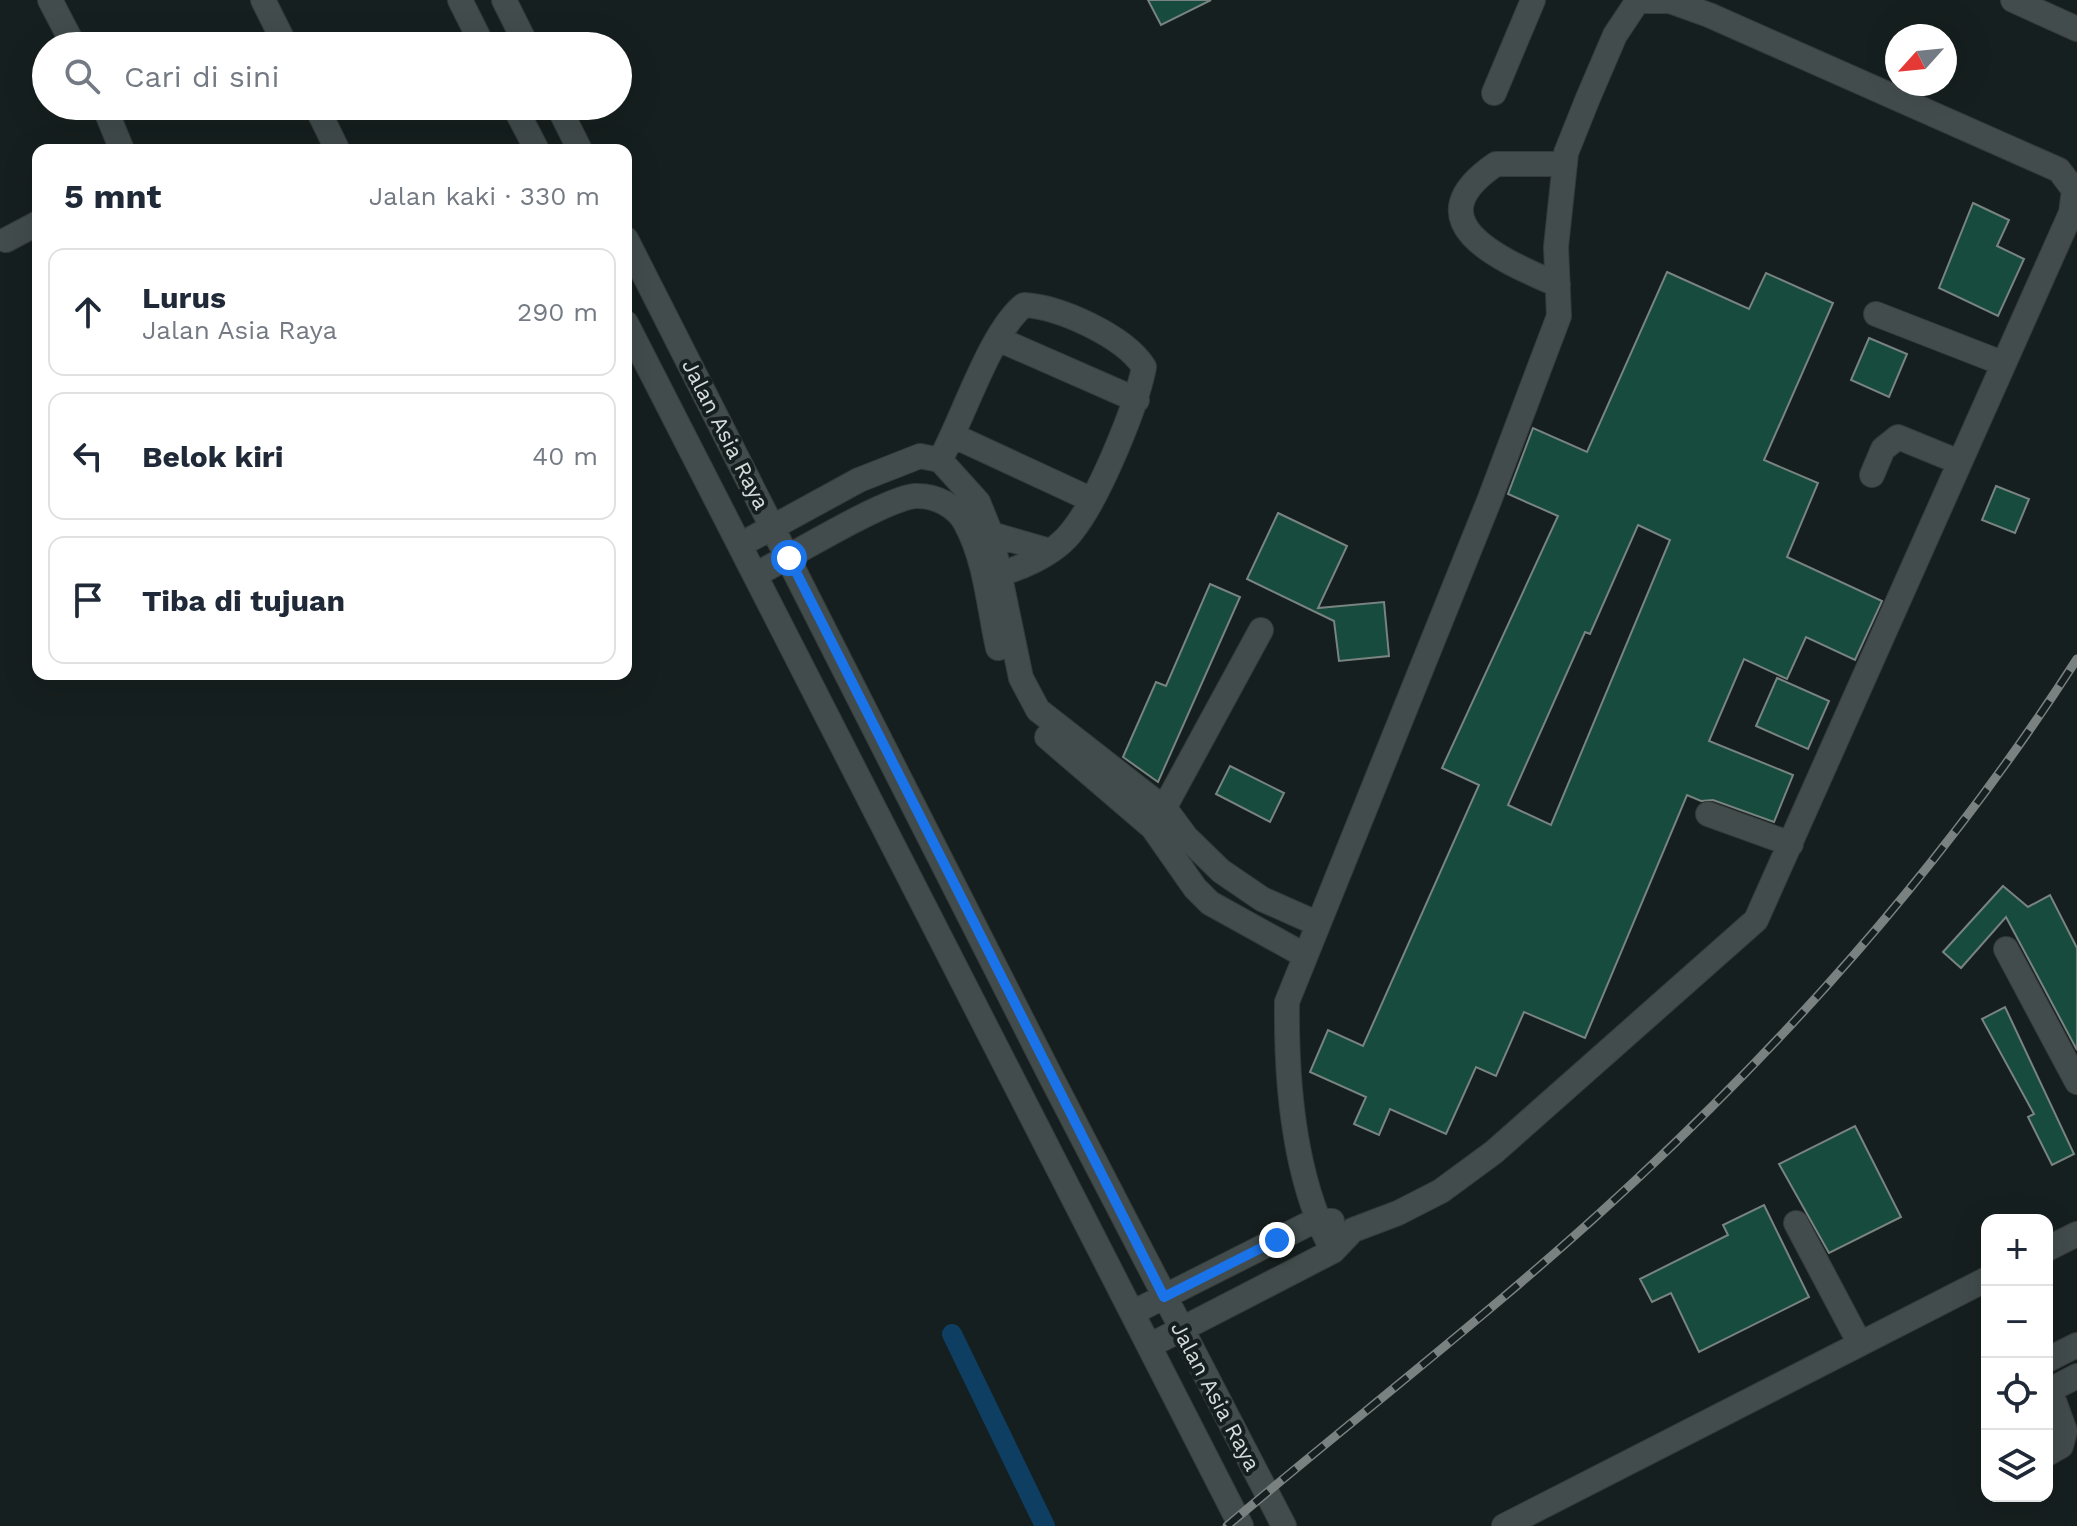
<!DOCTYPE html>
<html lang="id">
<meta charset="utf-8">
<style>
body{margin:0;font-family:"Work Sans",sans-serif;background:#f6f6f7;color:#1f2937}
.controls{position:absolute;right:24px;bottom:24px;display:grid;overflow:hidden;border-radius:16px;box-shadow:0 8px 32px #0002}
.controls button{width:72px;height:72px;display:grid;place-items:center;padding:0;border:0;border-bottom:2px solid #e0e1e3;background:#fff;color:#1f2937;font:40px sans-serif}
.compass{position:absolute;left:1885px;top:24px;width:72px;height:72px;border-radius:50%;background:#fff;box-shadow:0 8px 32px #0002;rotate:243deg}
.stop{position:absolute;width:24px;height:24px;margin:-18px;border:6px solid #1a73e8;border-radius:50%;background:#fff}
.stop.end{background:#1a73e8;border-color:#fff;box-shadow:0 2px 8px #0008}
.list{margin:0;padding:0;list-style:none}
h2{display:flex;justify-content:space-between;align-items:center;height:104px;margin:0;padding:0 32px;font-size:34px}
h2 small{font-size:26px;font-weight:400;color:#747a83}
.list li{display:grid;grid-template-columns:52px 1fr auto;gap:24px;align-items:center;box-sizing:border-box;height:128px;margin:0 16px 16px;padding:0 16px;border:2px solid #e0e1e3;border-radius:16px}
.list b{display:block;font-size:30px;white-space:nowrap}
.list p{margin:0;font-size:26px;white-space:nowrap;color:#747a83}
.list em{font-size:26px;font-style:normal;color:#747a83}
.icon{flex:none;width:44px;height:44px;fill:none;stroke:currentColor;stroke-width:2;stroke-linecap:round;stroke-linejoin:round}
.map{position:relative;flex:none;width:2077px;height:1526px;overflow:hidden}
.search{position:absolute;background:#fff;box-shadow:0 8px 32px #0002;left:32px;top:32px;width:600px;height:88px;display:flex;align-items:center;gap:20px;box-sizing:border-box;padding:0 28px;border-radius:44px;color:#747a83;font-size:30px}
.panel{position:absolute;background:#fff;box-shadow:0 8px 32px #0002;left:32px;top:144px;width:600px;height:536px;border-radius:16px}
.map>svg:first-child{display:block}
.lines{fill:none;stroke-linecap:round;stroke-linejoin:round}
.canal{stroke:#0e3f62;stroke-width:20}
.building{fill:#164b3d;stroke:#798380;stroke-width:2;fill-rule:evenodd}
.minor-casing{stroke:#353b3b;stroke-width:26}
.minor{stroke:#424c4c;stroke-width:24}
.rail-casing{stroke:#7a8181;stroke-width:9}
.rail{stroke:#161f1f;stroke-width:6;stroke-dasharray:18;stroke-linecap:butt}
.route{stroke:#1a73e8;stroke-width:10}
.labels{text-anchor:middle;stroke-width:8;stroke-linejoin:round;paint-order:stroke}
.street-label{font-size:22px;fill:#d5dbdb;stroke:#161f1f}
</style>
<div class="map">
<svg width="2077" height="1526" viewBox="0 0 2077 1526">
<rect width="100%" height="100%" fill="#161f1f"/>
<g class="lines">
<!-- canal -->
<path class="canal" d="M952,1334L1045,1526"/>
</g>
<!-- building -->
<path class="building" d="M1148,0H1211L1161,25Z
M1973,203L2009,220L1997,246L2024,259L1998,316L1939,288Z
M1667,272L1749,309L1766,273L1833,303L1764,460L1818,483L1787,557L1882,601L1855,660L1806,637L1787,679L1744,659L1709,741L1793,775L1774,822L1713,800L1701,801L1687,795L1585,1038L1524,1012L1496,1076L1476,1067L1446,1134L1390,1109L1379,1135L1354,1124L1366,1097L1310,1072L1328,1030L1363,1046L1479,785L1442,768L1558,516L1508,494L1533,428L1587,452ZM1638,525L1670,540L1551,825L1508,805L1585,632L1590,634Z
M1869,338L1907,354L1889,397L1851,380Z
M1996,486L2029,499L2015,533L1982,520Z
M1278,513L1347,546L1318,608L1384,602L1389,656L1339,661L1334,621L1247,579Z
M1210,584L1240,597L1158,782L1123,757L1156,682L1166,686Z
M1777,678L1829,701L1808,749L1756,726Z
M1230,766L1284,793L1270,822L1216,794Z
M2003,886L2028,907L2050,895L2077,948V1050L2006,917L1961,968L1943,952Z
M2005,1007L2074,1154L2052,1165L2028,1117L2034,1114L1982,1019Z
M1855,1126L1901,1217L1829,1253L1779,1164Z
M1764,1205L1809,1297L1699,1352L1671,1293L1652,1302L1640,1279L1728,1235L1723,1225Z"/>
<g class="lines">
<defs>
<path id="minor" d="M50,0L74,46
M263,0L286,46
M460,0L483,46
M504,0L527,46
M2013,0L2077,29
M1494,93L1533,0
M104,106L122,150
M316,106L337,149
M514,106L537,150
M558,106L580,150
M626,239L1050,1075L1284,1526
M6,240L38,223
M1558,285C1504,261 1409,223 1496,164H1565
M1876,314L2002,363
M626,323L1241,1526
M998,339L1137,400
M954,436L1090,499
M940,460C963,419 990,332 1024,305C1060,307 1124,336 1144,367C1136,408 1099,497 1073,530C1056,554 1017,571 989,576
M1872,475L1883,449L1898,437L1959,462
M980,536L991,534L1050,551
M740,545L859,480L920,456L940,460L978,502L991,534L1021,678L1038,710L1166,810L1186,837L1221,871L1262,899L1316,923
M755,575C788,558 884,499 915,496C935,495 957,506 966,524C986,561 989,608 998,648
M1047,737L1153,828L1195,888L1210,903L1304,955
M1708,814L1791,844
M1156,823L1261,630
M2006,949L2077,1082
M1796,1223L1860,1344
M2047,1249L2077,1234
M1132,1313L1316,1220L1332,1221
M1149,1346L1333,1251L1353,1230L1398,1213L1441,1191L1494,1152L1756,920L2071,213L2074,190L2059,170L1709,15L1670,1H1641L1635,5L1615,35L1588,98L1566,153L1556,247L1559,316L1489,501L1287,1002C1286,1082 1294,1180 1333,1251
M2047,1360L2077,1345
M2047,1454L2061,1446L2065,1431L2050,1390L2077,1376
M1504,1526L1987,1279"/>
</defs>
<!-- minor casing -->
<use href="#minor" class="minor-casing"/>
<!-- minor -->
<use href="#minor" class="minor"/>
<defs>
<path id="rail" d="M1227,1526C1364,1410 1508,1300 1639,1177C1805,1022 1954,850 2077,659"/>
</defs>
<!-- rail casing -->
<use href="#rail" class="rail-casing"/>
<!-- rail -->
<use href="#rail" class="rail"/>
</g>
<g class="lines">
<!-- route -->
<path class="route" d="M789,558L1164,1297L1277,1240"/>
</g>
<g class="labels">
<!-- street labels -->
<g class="street-label">
<text transform="translate(726 434) rotate(63)" y="8">Jalan Asia Raya</text>
<text transform="translate(1216 1396) rotate(62)" y="8">Jalan Asia Raya</text>
</g>
</g>
</svg>
<div class="controls">
<button>+</button>
<button>−</button>
<button><svg class="icon" aria-label="locate" viewBox="0 0 24 24"><circle cx="12" cy="12" r="6"/><path d="M12 2v4M12 18v4M2 12h4M18 12h4"/></svg></button>
<button><svg class="icon" aria-label="layers" viewBox="0 0 24 24"><path d="M12 4l9 5-9 5-9-5zM3 14l9 5 9-5"/></svg></button>
</div>
<svg class="compass" viewBox="-18 -18 36 36"><path d="M0-13l5 13h-10z" fill="#e53935"/><path d="M0 13l5-13h-10z" fill="#747a83"/></svg>
<div class="stop" style="left:789px;top:558px"></div>
<div class="stop end" style="left:1277px;top:1240px"></div>
<div class="search"><svg class="icon" aria-label="search" viewBox="0 0 24 24"><circle cx="10" cy="10" r="6"/><path d="M15 15l6 6"/></svg>Cari di sini</div>
<section class="panel">
<h2>5 mnt<small>Jalan kaki · 330 m</small></h2>
<ul class="list">
<li><svg class="icon" aria-label="ahead" viewBox="0 0 24 24"><path d="M12 20V5M6 11l6-6 6 6"/></svg><div><b>Lurus</b><p>Jalan Asia Raya</p></div><em>290 m</em></li>
<li><svg class="icon" aria-label="left" viewBox="0 0 24 24"><path d="M17 20v-9H6M10 6l-5 5 5 5"/></svg><div><b>Belok kiri</b></div><em>40 m</em></li>
<li><svg class="icon" aria-label="arrive" viewBox="0 0 24 24"><path d="M6 21V4h12l-3 4 3 4H6"/></svg><div><b>Tiba di tujuan</b></div></li>
</ul>
</section>
</div>
